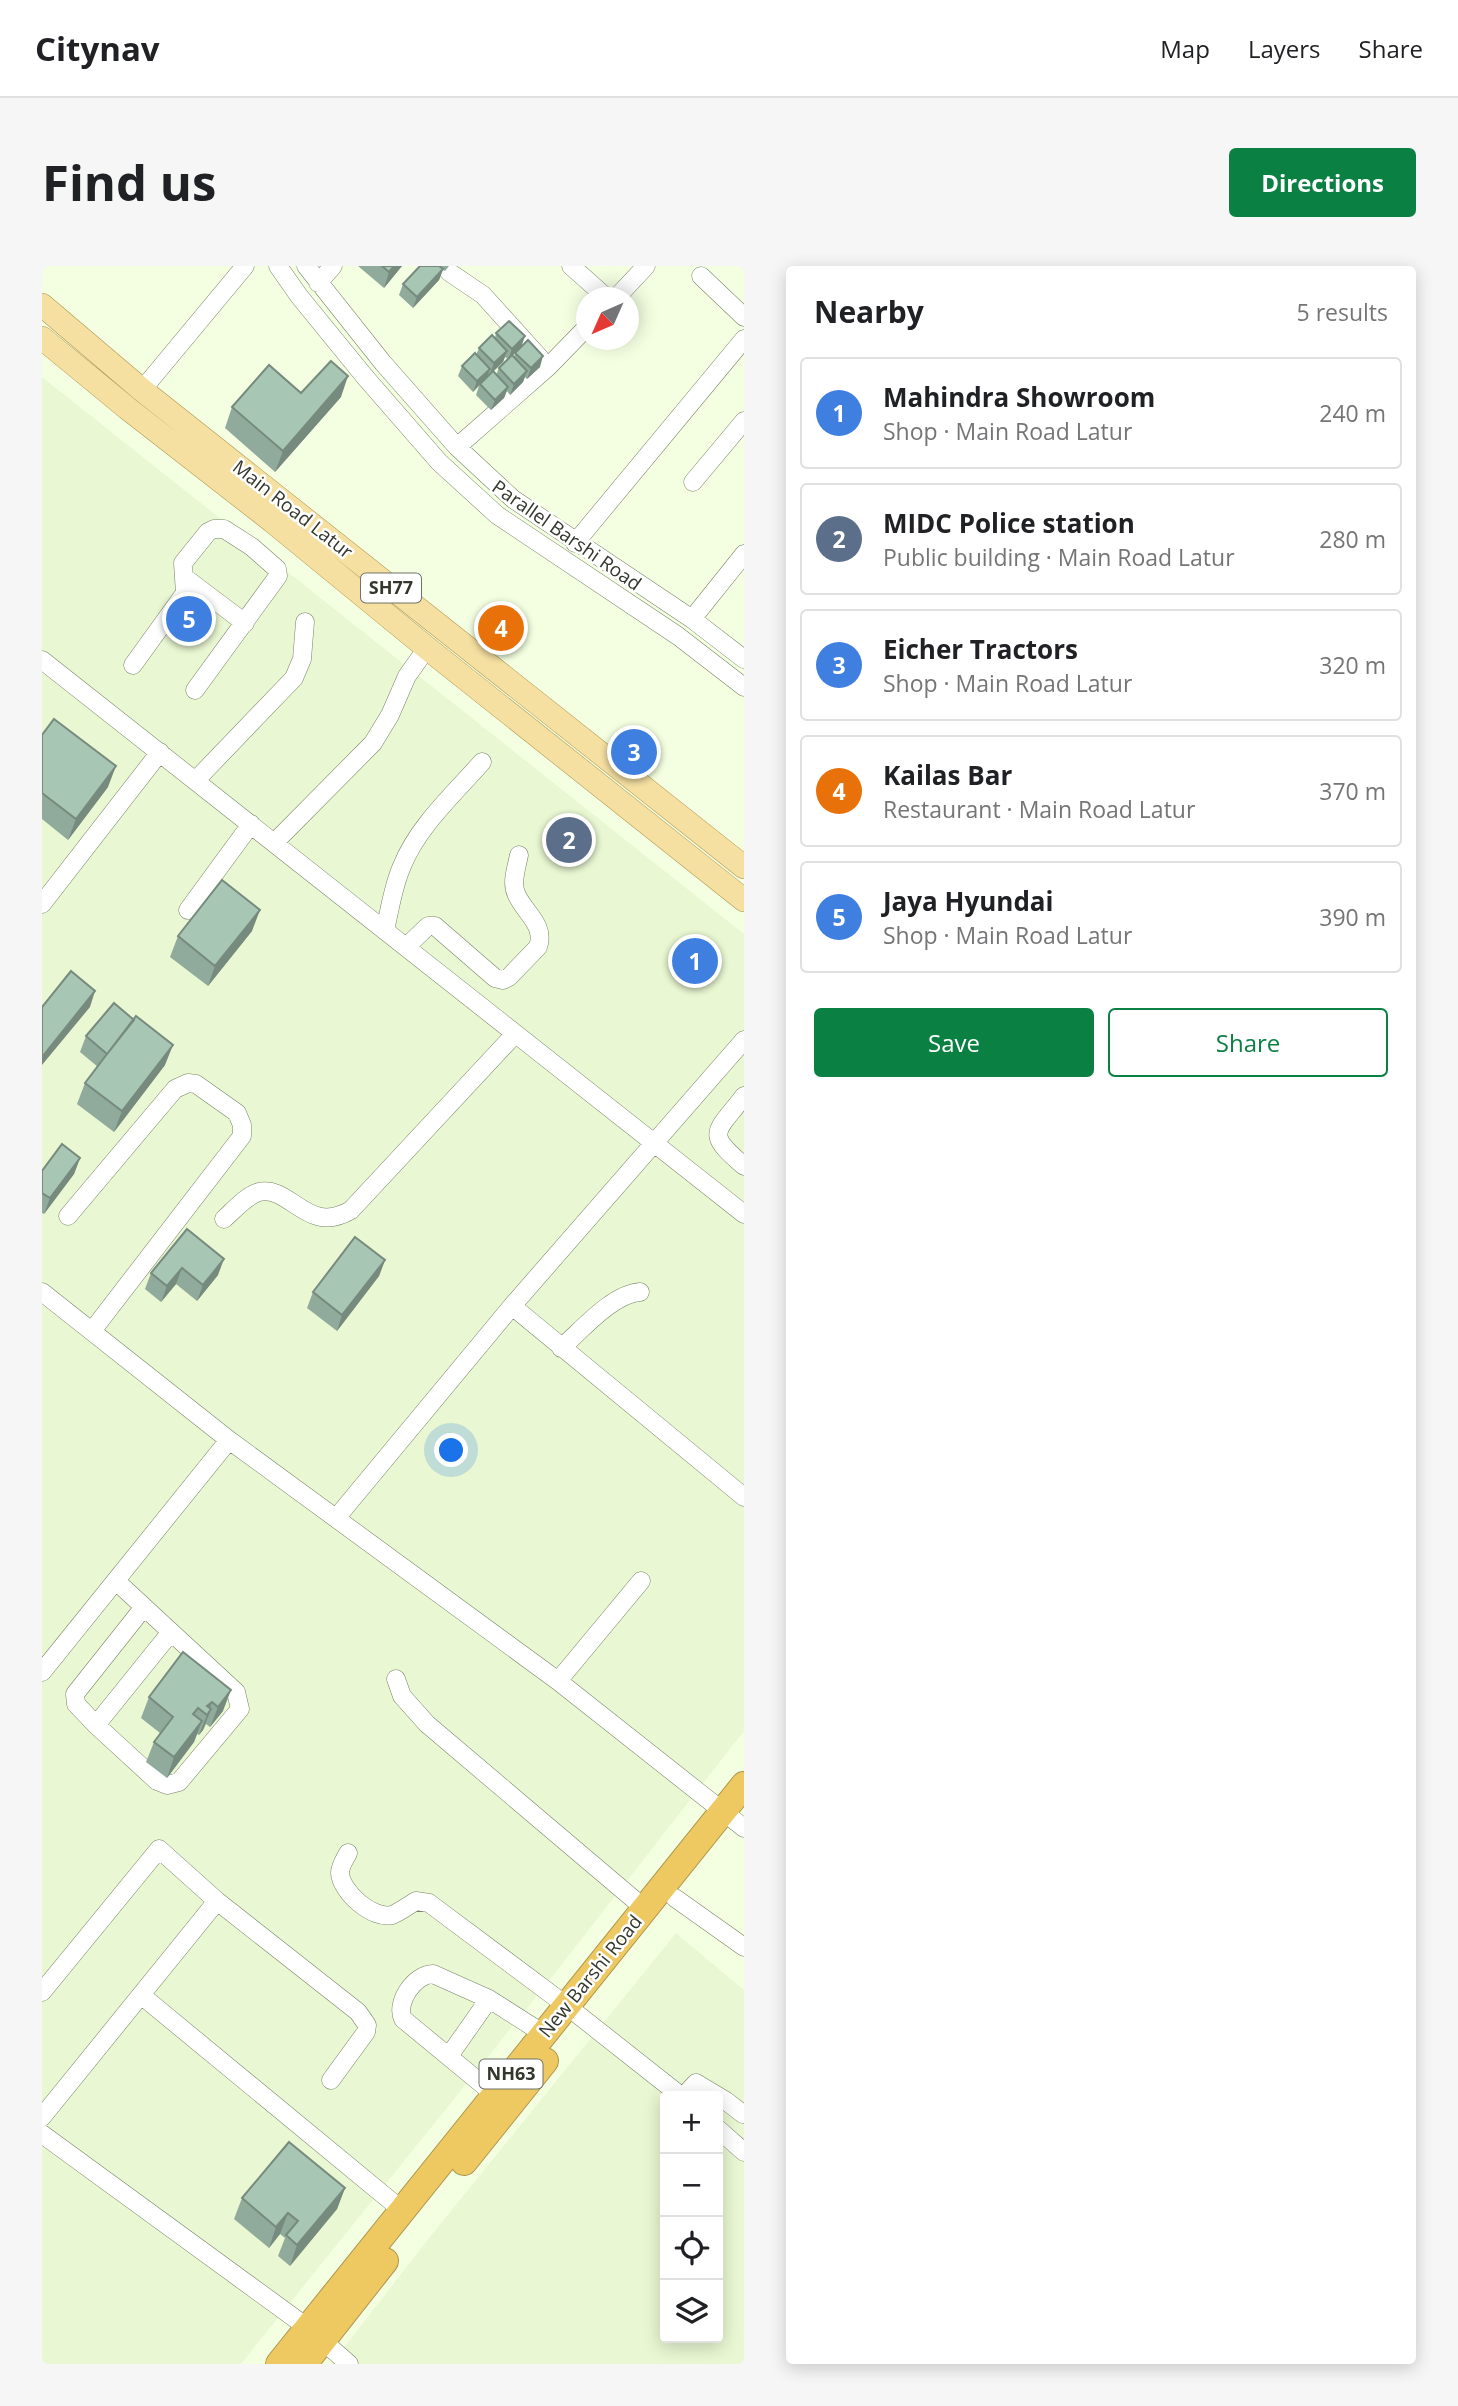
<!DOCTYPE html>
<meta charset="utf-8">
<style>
body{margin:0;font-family:"Open Sans",sans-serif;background:#f6f6f6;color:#202124}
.controls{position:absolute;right:21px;bottom:21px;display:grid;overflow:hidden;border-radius:7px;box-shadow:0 4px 18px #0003}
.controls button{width:63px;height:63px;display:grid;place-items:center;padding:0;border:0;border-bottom:2px solid #e0e0e0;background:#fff;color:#202124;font:35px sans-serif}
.compass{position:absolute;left:534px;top:21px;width:63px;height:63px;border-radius:50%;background:#fff;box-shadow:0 4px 18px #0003;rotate:225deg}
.you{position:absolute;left:410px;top:1185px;width:24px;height:24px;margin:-18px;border:5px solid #fff;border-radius:50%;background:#1a73e8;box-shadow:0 0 0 10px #1a73e833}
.badge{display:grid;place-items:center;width:46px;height:46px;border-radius:50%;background:#0b8043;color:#fff;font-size:23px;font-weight:700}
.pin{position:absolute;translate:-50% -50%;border:4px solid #fff;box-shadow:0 2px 7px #0006}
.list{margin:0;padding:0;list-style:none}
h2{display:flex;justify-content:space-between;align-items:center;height:91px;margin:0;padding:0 28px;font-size:30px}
h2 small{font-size:23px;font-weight:400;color:#757577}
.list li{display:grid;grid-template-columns:46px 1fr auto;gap:21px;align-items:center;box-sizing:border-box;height:112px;margin:0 14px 14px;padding:0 14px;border:2px solid #e0e0e0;border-radius:7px}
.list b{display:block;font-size:26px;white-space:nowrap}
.list p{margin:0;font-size:23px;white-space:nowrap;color:#757577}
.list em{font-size:23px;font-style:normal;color:#757577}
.actions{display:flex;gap:14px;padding:21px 28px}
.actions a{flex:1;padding:16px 0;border:2px solid #0b8043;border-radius:7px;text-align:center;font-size:24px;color:#0b8043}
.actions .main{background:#0b8043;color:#fff}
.icon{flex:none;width:38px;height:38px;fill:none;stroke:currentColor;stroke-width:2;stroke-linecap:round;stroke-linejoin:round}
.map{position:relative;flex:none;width:702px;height:2098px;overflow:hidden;border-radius:7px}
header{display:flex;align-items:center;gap:42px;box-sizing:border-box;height:98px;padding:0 35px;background:#fff;border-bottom:2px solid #e0e0e0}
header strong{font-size:33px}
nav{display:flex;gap:38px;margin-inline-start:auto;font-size:24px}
.intro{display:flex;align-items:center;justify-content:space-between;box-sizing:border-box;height:168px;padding:0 42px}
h1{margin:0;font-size:49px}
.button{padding:18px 32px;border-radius:7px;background:#0b8043;color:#fff;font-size:24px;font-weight:700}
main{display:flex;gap:42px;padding:0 42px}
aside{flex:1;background:#fff;border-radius:7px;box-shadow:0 4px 18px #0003}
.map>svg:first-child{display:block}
.built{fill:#e9f7d2;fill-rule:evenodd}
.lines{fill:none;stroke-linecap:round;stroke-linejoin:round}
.minor-casing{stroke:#788267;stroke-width:19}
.major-casing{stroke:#ac964f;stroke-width:24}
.highway-casing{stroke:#ac964f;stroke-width:28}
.minor{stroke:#fff;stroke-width:18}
.major{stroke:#f5dfa1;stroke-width:23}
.highway{stroke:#eec962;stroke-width:26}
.wall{fill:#90aa9b;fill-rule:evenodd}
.shaded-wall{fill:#768b7e}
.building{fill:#a8c6b4;stroke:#768b7e;stroke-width:2}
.labels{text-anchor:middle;stroke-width:5;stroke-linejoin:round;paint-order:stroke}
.shield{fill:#fff;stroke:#70726b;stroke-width:2}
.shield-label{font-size:18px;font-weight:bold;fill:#32362b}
.street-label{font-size:19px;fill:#32362b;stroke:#fff}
</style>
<header>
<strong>Citynav</strong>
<nav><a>Map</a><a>Layers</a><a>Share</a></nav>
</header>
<div class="intro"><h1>Find us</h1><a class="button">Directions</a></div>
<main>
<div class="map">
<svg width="702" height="2098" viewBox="0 0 702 2098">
<rect width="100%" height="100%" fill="#f4ffe2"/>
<!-- built -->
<path class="built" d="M0,111L702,668V1465L506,1716L199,2098H0Z
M634,1667L702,1724V2098H289L387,1972ZM623,1830H676V2072H623Z"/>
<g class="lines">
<defs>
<path id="minor" d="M236,0L257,30L323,111L397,196L455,249L636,370L702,421
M264,0L341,97L415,181L471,233L650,353L702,393
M529,0L565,32
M407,6L441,29L498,92
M659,10L702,51
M276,17L291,0
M574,32L604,0
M100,124L203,0
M415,181L506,101L544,62
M651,216L702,155
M533,277L702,73
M142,311L203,357
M650,353L702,288
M0,394L702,948
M91,399L143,327L141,297L166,266L172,263H182L210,281L235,303L236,310L153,424
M154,514L252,412L260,393L263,356
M233,576L331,477L348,449L365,410L385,382
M0,638L118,486
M146,644L209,558
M343,664C348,643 351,620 360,600C376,560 412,528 440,496
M364,681L386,660H393L453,712L461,714L467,711L496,681C504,658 481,646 474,627C469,616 475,600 477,589
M702,830C674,867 662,866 702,900
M26,950L133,823L146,817L154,818L195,847L200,859V870L50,1065
M182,953C192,944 205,929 217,926C249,919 265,970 309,944L473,768
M0,1026L187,1174L516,1415L702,1562
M470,1040L702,1231
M519,1082C540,1064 570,1028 598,1026
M295,1251L470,1040L702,774
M102,1341L33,1428L34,1438L54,1459L129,1366
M0,1406L187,1174
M354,1413L360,1430L385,1458L602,1642
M516,1415L599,1315
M54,1459L115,1515L125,1519L137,1516L198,1443L194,1426L74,1315
M306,1587C303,1593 298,1600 298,1607C299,1626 331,1654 350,1649C358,1646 367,1639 374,1635L387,1637L525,1740L639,1830
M633,1632L702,1681
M175,1635L316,1746L325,1759L324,1766L289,1814
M0,1726L117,1583L175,1635L0,1851
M99,1729L361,1945
M407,1790L447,1733
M452,1828L361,1753C353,1736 373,1708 391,1708L447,1733L502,1768
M642,1830L654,1817L684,1835L701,1848L702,1847
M676,1863L702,1886
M0,1868L266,2062L307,2098"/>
<path id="major" d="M0,39L100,124L702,601
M0,72L85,142L230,255L385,382L702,634"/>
<path id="highway" d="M422,1896L503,1795
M237,2098L702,1519
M262,2098L343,1995"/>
</defs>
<!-- minor casing -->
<use href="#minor" class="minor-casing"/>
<!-- major casing -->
<use href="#major" class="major-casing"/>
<!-- highway casing -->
<use href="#highway" class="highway-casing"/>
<!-- minor -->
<use href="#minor" class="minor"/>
<!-- major -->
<use href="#major" class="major"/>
<!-- highway -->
<use href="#highway" class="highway"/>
</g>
<!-- wall -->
<path class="wall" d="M316,0H360L342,22Z
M378,0H407L403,5L401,4L397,14L371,42L357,29L361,18Z
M454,67L483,70L479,81L470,90L472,91L473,87L498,101L485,113L483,111L481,116L468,129L465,125L462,132L449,144L434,129L437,120L431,126L416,110L420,100L434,89L437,82L453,72ZM463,91L466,93L457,102L454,109L451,106L461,96Z
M259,127L299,131L233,206L183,162L190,141Z
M0,469L66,521L26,574L0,553Z
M210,665L166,720L128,691L136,670Z
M44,770L123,799L72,866L35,838L43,817L56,801L38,786Z
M38,892L32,908L2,948L0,947V905Z
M145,963L176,1009L155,1035L134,1018L119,1036L103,1023L109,1007Z
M343,994L337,1010L295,1065L265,1042L271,1026Z
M141,1386L181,1445L168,1461L164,1458L161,1464L157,1469L155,1468L152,1476L125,1512L104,1496L112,1476L118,1467L99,1452L107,1431Z
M303,1922L295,1943L248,2000L236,1990L243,1972L238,1968L227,1982L192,1953L200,1932Z"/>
<!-- shaded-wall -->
<path class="shaded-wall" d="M352,0H360L342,22L347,6Z
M401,3L397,14L371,42L375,31Z
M483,70L479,81L466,94L470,83Z
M465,85L461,96L448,108L452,97Z
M501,90L498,101L485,113L489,102Z
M448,103L444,114L438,118L431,126L435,115Z
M485,105L481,116L468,129L472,118Z
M306,110L299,131L233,206L241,185Z
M466,121L462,132L449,144L453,134Z
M74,500L66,521L26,574L34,553Z
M218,644L210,665L166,720L173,700Z
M53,725L48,741L0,799V791Z
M131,779L123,799L72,866L80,845Z
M38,892L32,908L2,948L8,932Z
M182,993L176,1009L155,1035L161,1019Z
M343,994L337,1010L295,1065L300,1049Z
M140,1002L134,1018L119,1036L125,1020Z
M189,1424L181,1445L168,1461L176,1441Z
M170,1436L166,1447L169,1443L161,1464L157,1469L165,1449V1440Z
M160,1455L152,1476L125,1512L132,1491Z
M303,1922L295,1943L248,2000L255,1979Z
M246,1947L238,1968L227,1982L234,1961Z"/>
<!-- building -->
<path class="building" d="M340,0H352L347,6Z
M378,0H397L401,3L375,31L361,18Z
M467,55L483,70L470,83L454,67Z
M450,69L465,85L452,97L437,82Z
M486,74L501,90L489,102L473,87Z
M433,87L448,103L435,115L420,100Z
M470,89L485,105L472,118L457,102Z
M289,95L306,110L241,185L190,141L227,99L259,127Z
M451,105L466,121L453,134L438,118Z
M12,453L74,500L34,553L0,527V469Z
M180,614L218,644L173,700L136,670Z
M29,705L53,725L0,791V741Z
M72,737L92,754L65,788L44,770Z
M94,750L131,779L80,845L43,817Z
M20,878L38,892L8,932L0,927V905Z
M145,963L182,993L161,1019L140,1002L125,1020L109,1007Z
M313,971L343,994L300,1049L271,1026Z
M141,1386L189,1424L176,1441L170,1436L165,1440L169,1443L165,1449L156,1442L151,1448L160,1455L132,1491L112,1476L131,1451L107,1431Z
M247,1876L303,1922L255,1979L244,1969L256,1955L246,1947L234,1961L200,1932Z"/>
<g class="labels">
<!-- shield labels -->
<g class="shield">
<rect x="319" y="307.5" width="60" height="29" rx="5"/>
<rect x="437.5" y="1793.5" width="63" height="29" rx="5"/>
</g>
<g class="shield-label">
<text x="349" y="328">SH77</text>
<text x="469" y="1814">NH63</text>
</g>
<!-- street labels -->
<g class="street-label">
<text transform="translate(251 243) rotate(38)" y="7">Main Road Latur</text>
<text transform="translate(525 269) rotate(35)" y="7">Parallel Barshi Road</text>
<text transform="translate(548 1710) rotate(-51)" y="7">New Barshi Road</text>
</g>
</g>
</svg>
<div class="controls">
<button>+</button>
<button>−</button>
<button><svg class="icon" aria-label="locate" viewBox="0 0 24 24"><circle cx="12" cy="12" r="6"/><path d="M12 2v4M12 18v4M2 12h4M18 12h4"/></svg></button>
<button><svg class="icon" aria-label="layers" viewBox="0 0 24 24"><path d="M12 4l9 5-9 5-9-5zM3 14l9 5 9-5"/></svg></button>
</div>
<svg class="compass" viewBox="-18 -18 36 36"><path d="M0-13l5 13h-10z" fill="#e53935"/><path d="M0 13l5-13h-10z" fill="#757577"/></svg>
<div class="you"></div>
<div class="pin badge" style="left:653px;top:695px;background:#3f7fe0">1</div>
<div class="pin badge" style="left:527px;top:574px;background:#5c6f8a">2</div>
<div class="pin badge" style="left:592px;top:486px;background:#3f7fe0">3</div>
<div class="pin badge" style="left:459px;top:362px;background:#e8710a">4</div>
<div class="pin badge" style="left:147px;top:353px;background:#3f7fe0">5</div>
</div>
<aside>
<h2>Nearby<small>5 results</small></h2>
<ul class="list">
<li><span class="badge" style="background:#3f7fe0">1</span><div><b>Mahindra Showroom</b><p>Shop · Main Road Latur</p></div><em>240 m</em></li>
<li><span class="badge" style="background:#5c6f8a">2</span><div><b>MIDC Police station</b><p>Public building · Main Road Latur</p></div><em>280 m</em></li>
<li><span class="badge" style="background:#3f7fe0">3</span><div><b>Eicher Tractors</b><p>Shop · Main Road Latur</p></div><em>320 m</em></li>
<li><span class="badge" style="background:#e8710a">4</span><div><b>Kailas Bar</b><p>Restaurant · Main Road Latur</p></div><em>370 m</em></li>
<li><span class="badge" style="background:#3f7fe0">5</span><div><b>Jaya Hyundai</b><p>Shop · Main Road Latur</p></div><em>390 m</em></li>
</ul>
<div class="actions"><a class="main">Save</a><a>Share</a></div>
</aside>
</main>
